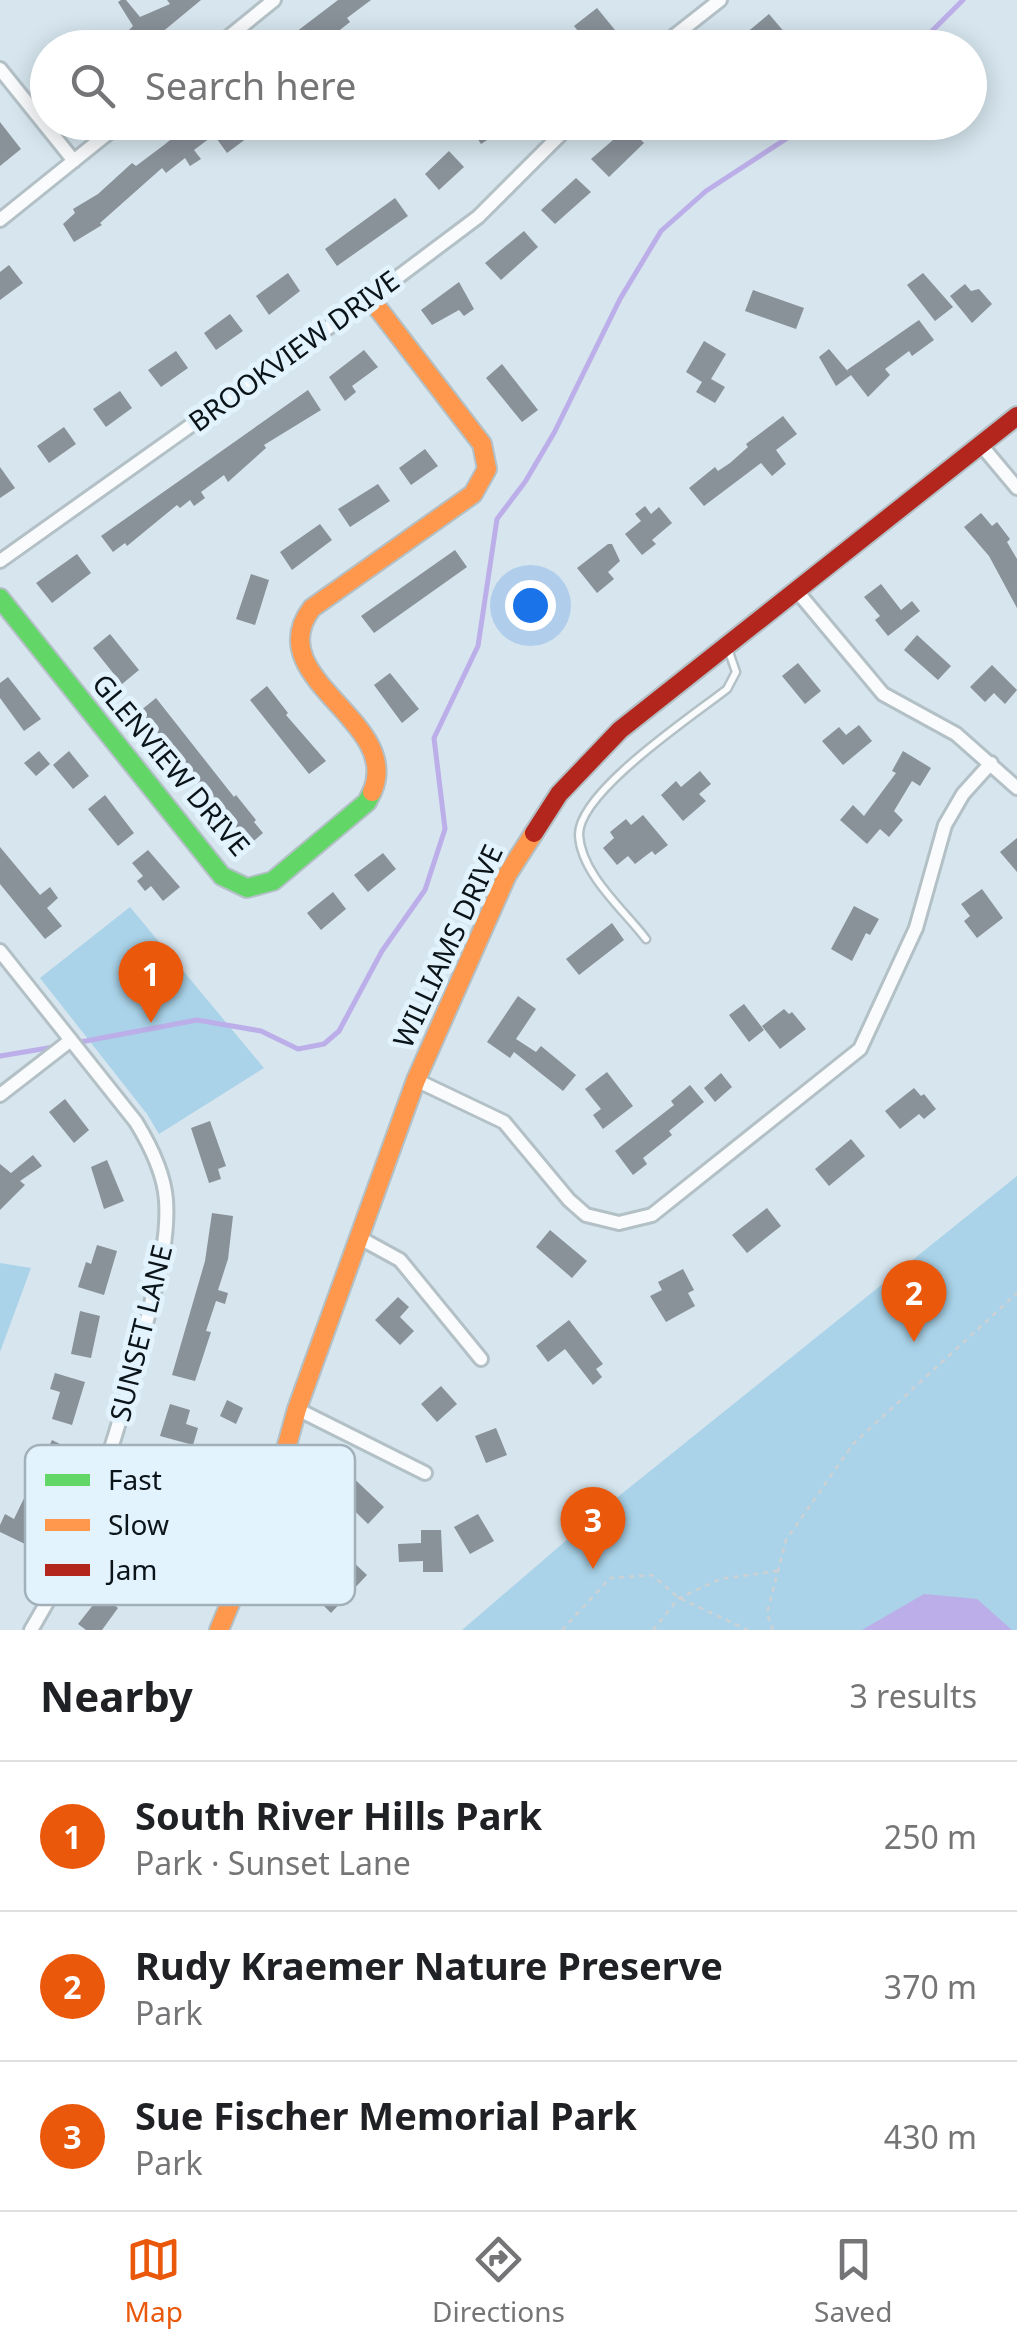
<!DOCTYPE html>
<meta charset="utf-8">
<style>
body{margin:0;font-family:"Noto Sans",sans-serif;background:#f2f2f2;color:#202124}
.you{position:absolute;left:530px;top:605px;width:35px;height:35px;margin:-25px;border:8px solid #fff;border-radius:50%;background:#1a73e8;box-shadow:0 0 0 15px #1a73e833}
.badge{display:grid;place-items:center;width:65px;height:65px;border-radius:50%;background:#ea580c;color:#fff;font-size:32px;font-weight:700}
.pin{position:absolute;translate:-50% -82px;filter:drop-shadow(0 2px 5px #0008)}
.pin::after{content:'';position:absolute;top:52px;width:35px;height:30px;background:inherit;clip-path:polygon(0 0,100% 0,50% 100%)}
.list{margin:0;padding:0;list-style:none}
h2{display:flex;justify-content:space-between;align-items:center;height:130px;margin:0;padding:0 40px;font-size:42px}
h2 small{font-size:32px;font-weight:400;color:#757577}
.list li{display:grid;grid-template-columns:65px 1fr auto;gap:30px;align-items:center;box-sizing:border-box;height:150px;padding:0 40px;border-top:2px solid #e0e0e0}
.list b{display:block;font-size:38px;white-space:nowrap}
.list p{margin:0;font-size:32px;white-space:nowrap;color:#757577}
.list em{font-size:32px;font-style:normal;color:#757577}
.icon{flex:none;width:55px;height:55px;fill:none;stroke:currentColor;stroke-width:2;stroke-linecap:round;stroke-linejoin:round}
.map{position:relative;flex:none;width:1017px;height:1630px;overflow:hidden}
.search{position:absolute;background:#fff;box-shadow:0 5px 25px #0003;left:30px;right:30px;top:30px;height:110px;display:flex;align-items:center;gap:25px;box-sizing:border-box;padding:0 35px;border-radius:55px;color:#757577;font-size:38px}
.sheet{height:580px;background:#fff}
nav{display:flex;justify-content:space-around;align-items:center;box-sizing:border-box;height:140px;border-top:2px solid #e0e0e0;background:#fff;font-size:28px;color:#757577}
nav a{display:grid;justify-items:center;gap:5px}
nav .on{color:#ea580c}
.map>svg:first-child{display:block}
.green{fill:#aad3e9}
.water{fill:#bcaee8}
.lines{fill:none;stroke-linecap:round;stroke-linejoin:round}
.stream{stroke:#bcaee8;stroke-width:5}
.building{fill:#899199}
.lane-casing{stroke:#b3c0c6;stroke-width:11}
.street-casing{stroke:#b3c0c6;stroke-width:18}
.fast-casing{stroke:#b3c0c6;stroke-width:22}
.slow-casing{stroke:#b3c0c6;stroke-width:22}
.jam-casing{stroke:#b3c0c6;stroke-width:22}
.path{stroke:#cdd1d4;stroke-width:2.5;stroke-dasharray:5 5;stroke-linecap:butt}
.lane{stroke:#f9fbfc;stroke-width:6}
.street{stroke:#f9fbfc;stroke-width:12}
.fast{stroke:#63d668;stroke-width:18}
.slow{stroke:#ff974d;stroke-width:18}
.jam{stroke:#b3261e;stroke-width:18}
.labels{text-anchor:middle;stroke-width:10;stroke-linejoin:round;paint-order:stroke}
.street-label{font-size:28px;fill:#0a1419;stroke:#e3f3fd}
.key{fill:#e3f3fd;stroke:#a2b0b9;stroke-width:2.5}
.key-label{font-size:28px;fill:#0a1419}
</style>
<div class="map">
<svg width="1017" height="1630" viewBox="0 0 1017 1630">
<rect width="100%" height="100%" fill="#d6e5ee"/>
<!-- green -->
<path class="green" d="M130,907L264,1068L159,1134L147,1114L40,978Z
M1017,1176V1630H462L604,1508Z
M0,1263L31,1268L0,1352Z"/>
<!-- water -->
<path class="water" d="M924,1594L977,1599L1012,1630H862Z"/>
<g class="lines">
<!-- stream -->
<path class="stream" d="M915,48L963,0
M75,1043L197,1020L261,1031L298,1049L324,1044L339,1031L382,951L425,890L445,829L434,738L478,646L497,519L525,482L554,433L620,299L661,231L706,191L812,122
M0,1056L54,1047"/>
</g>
<!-- building -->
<path class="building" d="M121,0H126L140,17L170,4L167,0H201L143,48H111L133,26L118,2Z
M338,0H371L347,18L350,22L317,48H275Z
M597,8L615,30L599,42L595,38L588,44L574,26Z
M769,14L791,40L782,48H728Z
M0,122L21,149L0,166Z
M180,122H236L247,138L227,153L214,135L194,150L201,159L190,166L185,158L166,173L162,168L100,223L102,225L74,242L63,224L75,213L73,209L98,194L132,163L136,166L164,145L175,136L171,131Z
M467,122H497L502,130L481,144Z
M628,127L644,143L609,177L591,159Z
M449,151L464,167L439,190L425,174Z
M576,178L591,192L555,224L541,210Z
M395,198L408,216L337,266L325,249Z
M524,231L538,247L501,280L485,263Z
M9,265L23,283L0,300V272Z
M288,273L300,291L269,315L256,296Z
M923,273L953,307L935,321L907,285Z
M459,282L474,309L464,316L459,310L432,325L421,310Z
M965,284L971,291L979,289L992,304L972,323L950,296Z
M753,290L804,308L796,329L745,311Z
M230,314L243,331L216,350L204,333Z
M919,320L934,340L912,356L909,351L885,369L890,375L868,397L847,370Z
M704,341L726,354L711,379L725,387L715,403L696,392L702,382L686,372Z
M829,349L851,375L836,386L819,357Z
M364,350L378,367L352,386L356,392L345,401L329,377Z
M176,351L188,368L161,387L148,370Z
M502,364L538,410L522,422L486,378Z
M308,390L321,410L264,445L266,448L228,482L224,475L201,492L205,498L194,506L190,500L180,508L177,505L127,546L125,543L113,552L101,536Z
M120,391L132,408L106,427L93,409Z
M783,416L797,434L776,450L786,464L772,476L761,463L704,506L689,488L715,467L718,471L730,463L748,447L746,444Z
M64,427L76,444L49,463L37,446Z
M425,449L438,466L411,485L399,468Z
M0,467L15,488L0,498Z
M378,484L390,501L350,527L338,509Z
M645,506L651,514L659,507L672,523L652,540L656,544L642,555L625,534L641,521L635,514Z
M981,513L992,526L997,522L1010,539L1007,542L1017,559V608L989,556L964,527Z
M320,524L332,540L292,570L280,552Z
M608,544H612L620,561L608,572L614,579L597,593L577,568Z
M455,550L467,567L374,633L361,616Z
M77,554L91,573L52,603L36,583Z
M251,574L269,580L255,625L236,619Z
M881,584L901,610L912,601L920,611L888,636L875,620L880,616L864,597Z
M110,634L139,670L122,684L93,648Z
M917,635L951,666L938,680L904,650Z
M798,663L821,691L805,704L782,676Z
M992,665L1017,690L1005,704L994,693L985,702L970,687Z
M390,673L419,709L402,723L374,685Z
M8,677L41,719L24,731L0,698V683Z
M267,686L288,713L286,715L326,761L309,774L250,700Z
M156,698L234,797L236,795L256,820L254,822L263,833L248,846L140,711Z
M859,725L872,741L843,765L822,741L839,727L846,735Z
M39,751L50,764L36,776L24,763Z
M69,751L89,776L73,789L53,765Z
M903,751L931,768L920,786L912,781L894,811L903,820L889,837L880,829L867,844L840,820L853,805L864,816L896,773L892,771Z
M700,771L711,784L699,794L706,801L683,821L661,795L676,781L681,787Z
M105,795L134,833L118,846L88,809Z
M643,815L668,845L655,855L652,851L635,864L628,856L617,865L603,848L614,838L610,832L626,819L631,825Z
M1017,838V872L1000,852Z
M0,847L40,895L50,887L58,898L47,908L62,926L45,939L0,884Z
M148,850L180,887L163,901L151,886L145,891L137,881L143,876L132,863Z
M383,853L396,869L368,892L354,875Z
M982,889L1003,918L977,938L964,921L970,916L961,904Z
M333,892L346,909L321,930L307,913Z
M854,906L879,919L870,935L866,933L852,961L831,949Z
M612,923L624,940L579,975L566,959Z
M518,996L536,1009L516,1039L536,1052L541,1046L576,1075L563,1091L514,1052L510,1058L487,1042Z
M744,1004L764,1030L749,1042L729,1015Z
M784,1009L789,1014L792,1012L806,1029L780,1049L762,1026Z
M607,1072L633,1106L603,1129L593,1115L601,1109L585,1089Z
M721,1073L732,1087L715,1102L704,1088Z
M690,1085L704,1102L669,1131L672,1135L643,1158L647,1164L633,1175L615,1151L674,1105L671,1101Z
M914,1088L921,1096L924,1094L936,1109L924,1119L919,1114L900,1129L885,1111Z
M65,1099L89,1130L74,1143L49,1112Z
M210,1121L226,1166L218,1169L221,1179L209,1183L191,1128Z
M851,1139L865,1156L829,1186L815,1169Z
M33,1155L42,1166L20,1181L25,1185L0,1210V1164L11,1173Z
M107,1160L124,1201L104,1209L91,1167Z
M767,1208L781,1226L747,1253L732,1235Z
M212,1213L233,1216L228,1259L218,1290L228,1293L225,1304L216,1301L206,1331L211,1332L195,1381L172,1375L205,1261Z
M550,1230L587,1261L572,1278L536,1247Z
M97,1245L117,1251L104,1295L78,1287L86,1262L91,1264Z
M683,1269L694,1290L688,1293L695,1306L666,1322L650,1296L662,1290L658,1282Z
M398,1297L409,1307L400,1317L414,1331L400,1345L375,1320Z
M80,1311L100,1316L91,1358L71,1354Z
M569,1320L603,1364L596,1369L602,1377L593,1385L565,1349L548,1362L536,1346Z
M55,1373L85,1382L72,1425L52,1419L60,1392L50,1389Z
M441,1386L457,1404L437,1422L421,1404Z
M227,1400L243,1408L236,1424L220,1416Z
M170,1404L190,1410L186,1424L198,1428L193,1445L160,1436Z
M496,1428L507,1455L486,1463L475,1436Z
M52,1440L70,1449L25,1544L0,1532V1525L5,1514L14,1519Z
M347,1472L384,1507L368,1524L331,1488Z
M478,1514L494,1541L470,1554L454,1527Z
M421,1530H441L443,1572H423V1561L399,1562L398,1544L421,1543Z
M351,1560L367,1575L331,1613L315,1597Z
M101,1595L118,1608L102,1630H86L78,1624Z"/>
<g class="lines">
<defs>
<path id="lane" d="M646,939C624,910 581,874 579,835C578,792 694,715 727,689L736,672L727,646"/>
<path id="street" d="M215,48L274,0
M659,48L720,0
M0,69L74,161
M0,220L122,122
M981,445L1017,488
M0,561L370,298L478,217L573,122
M796,590L883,694L956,734L1017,788
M0,951L136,1122C150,1145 164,1172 166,1200C169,1244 155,1286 145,1328C118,1433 88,1537 31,1630
M416,1080L504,1122L569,1200L586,1215L619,1223L652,1215L860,1049L916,928L945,825L963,794L991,763
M0,1095L71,1040
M358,1237L400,1260L481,1359
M297,1409L425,1473"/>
<path id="fast" d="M0,598L222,876L247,888L273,881L367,802L372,792"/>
<path id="slow" d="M370,298L482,444L487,469L473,494L312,608C258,678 404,721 372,792
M219,1630L269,1510L297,1409L416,1080L507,875L534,833"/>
<path id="jam" d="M534,833L559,794L620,730L1017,416"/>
</defs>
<!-- lane casing -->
<use href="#lane" class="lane-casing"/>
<!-- street casing -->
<use href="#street" class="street-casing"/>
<!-- fast casing -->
<use href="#fast" class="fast-casing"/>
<!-- slow casing -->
<use href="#slow" class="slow-casing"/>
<!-- jam casing -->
<use href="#jam" class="jam-casing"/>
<!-- path -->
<path class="path" d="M562,1630L610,1578L652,1575L679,1598L748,1630
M653,1630L679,1598L720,1579L777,1571
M773,1630L767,1613L786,1540L853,1444L1017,1293"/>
<!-- lane -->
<use href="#lane" class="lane"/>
<!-- street -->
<use href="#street" class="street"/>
<!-- fast -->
<use href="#fast" class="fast"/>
<!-- slow -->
<use href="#slow" class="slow"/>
<!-- jam -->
<use href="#jam" class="jam"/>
</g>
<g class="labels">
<!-- street labels -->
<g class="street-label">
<text transform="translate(294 351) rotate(-36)" y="10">BROOKVIEW DRIVE</text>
<text transform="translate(171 765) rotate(50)" y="10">GLENVIEW DRIVE</text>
<text transform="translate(448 946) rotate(-65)" y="10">WILLIAMS DRIVE</text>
<text transform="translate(141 1333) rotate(-76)" y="10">SUNSET LANE</text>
</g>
</g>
<!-- legend -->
<rect x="25" y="1445" width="330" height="160" rx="15" class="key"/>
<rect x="45" y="1474" width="45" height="12" fill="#63d668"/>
<rect x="45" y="1519" width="45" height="12" fill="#ff974d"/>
<rect x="45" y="1564" width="45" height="12" fill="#b3261e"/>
<g class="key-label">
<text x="108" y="1490">Fast</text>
<text x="108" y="1535">Slow</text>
<text x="108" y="1580">Jam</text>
</g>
</svg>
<div class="you"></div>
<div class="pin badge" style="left:151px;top:1023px">1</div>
<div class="pin badge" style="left:914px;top:1342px">2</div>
<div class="pin badge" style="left:593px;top:1569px">3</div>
<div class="search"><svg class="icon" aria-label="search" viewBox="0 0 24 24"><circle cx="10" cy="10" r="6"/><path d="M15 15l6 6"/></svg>Search here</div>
</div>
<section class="sheet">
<h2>Nearby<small>3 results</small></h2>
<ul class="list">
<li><span class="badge">1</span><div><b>South River Hills Park</b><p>Park · Sunset Lane</p></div><em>250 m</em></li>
<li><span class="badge">2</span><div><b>Rudy Kraemer Nature Preserve</b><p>Park</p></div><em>370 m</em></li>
<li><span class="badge">3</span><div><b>Sue Fischer Memorial Park</b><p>Park</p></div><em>430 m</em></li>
</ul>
</section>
<nav>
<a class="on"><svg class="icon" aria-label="map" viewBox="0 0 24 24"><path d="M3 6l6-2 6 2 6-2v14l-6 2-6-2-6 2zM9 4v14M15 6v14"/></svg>Map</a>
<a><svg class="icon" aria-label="directions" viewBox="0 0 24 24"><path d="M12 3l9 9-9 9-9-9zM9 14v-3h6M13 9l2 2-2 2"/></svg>Directions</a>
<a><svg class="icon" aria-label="saved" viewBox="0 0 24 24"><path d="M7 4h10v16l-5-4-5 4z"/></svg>Saved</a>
</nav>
